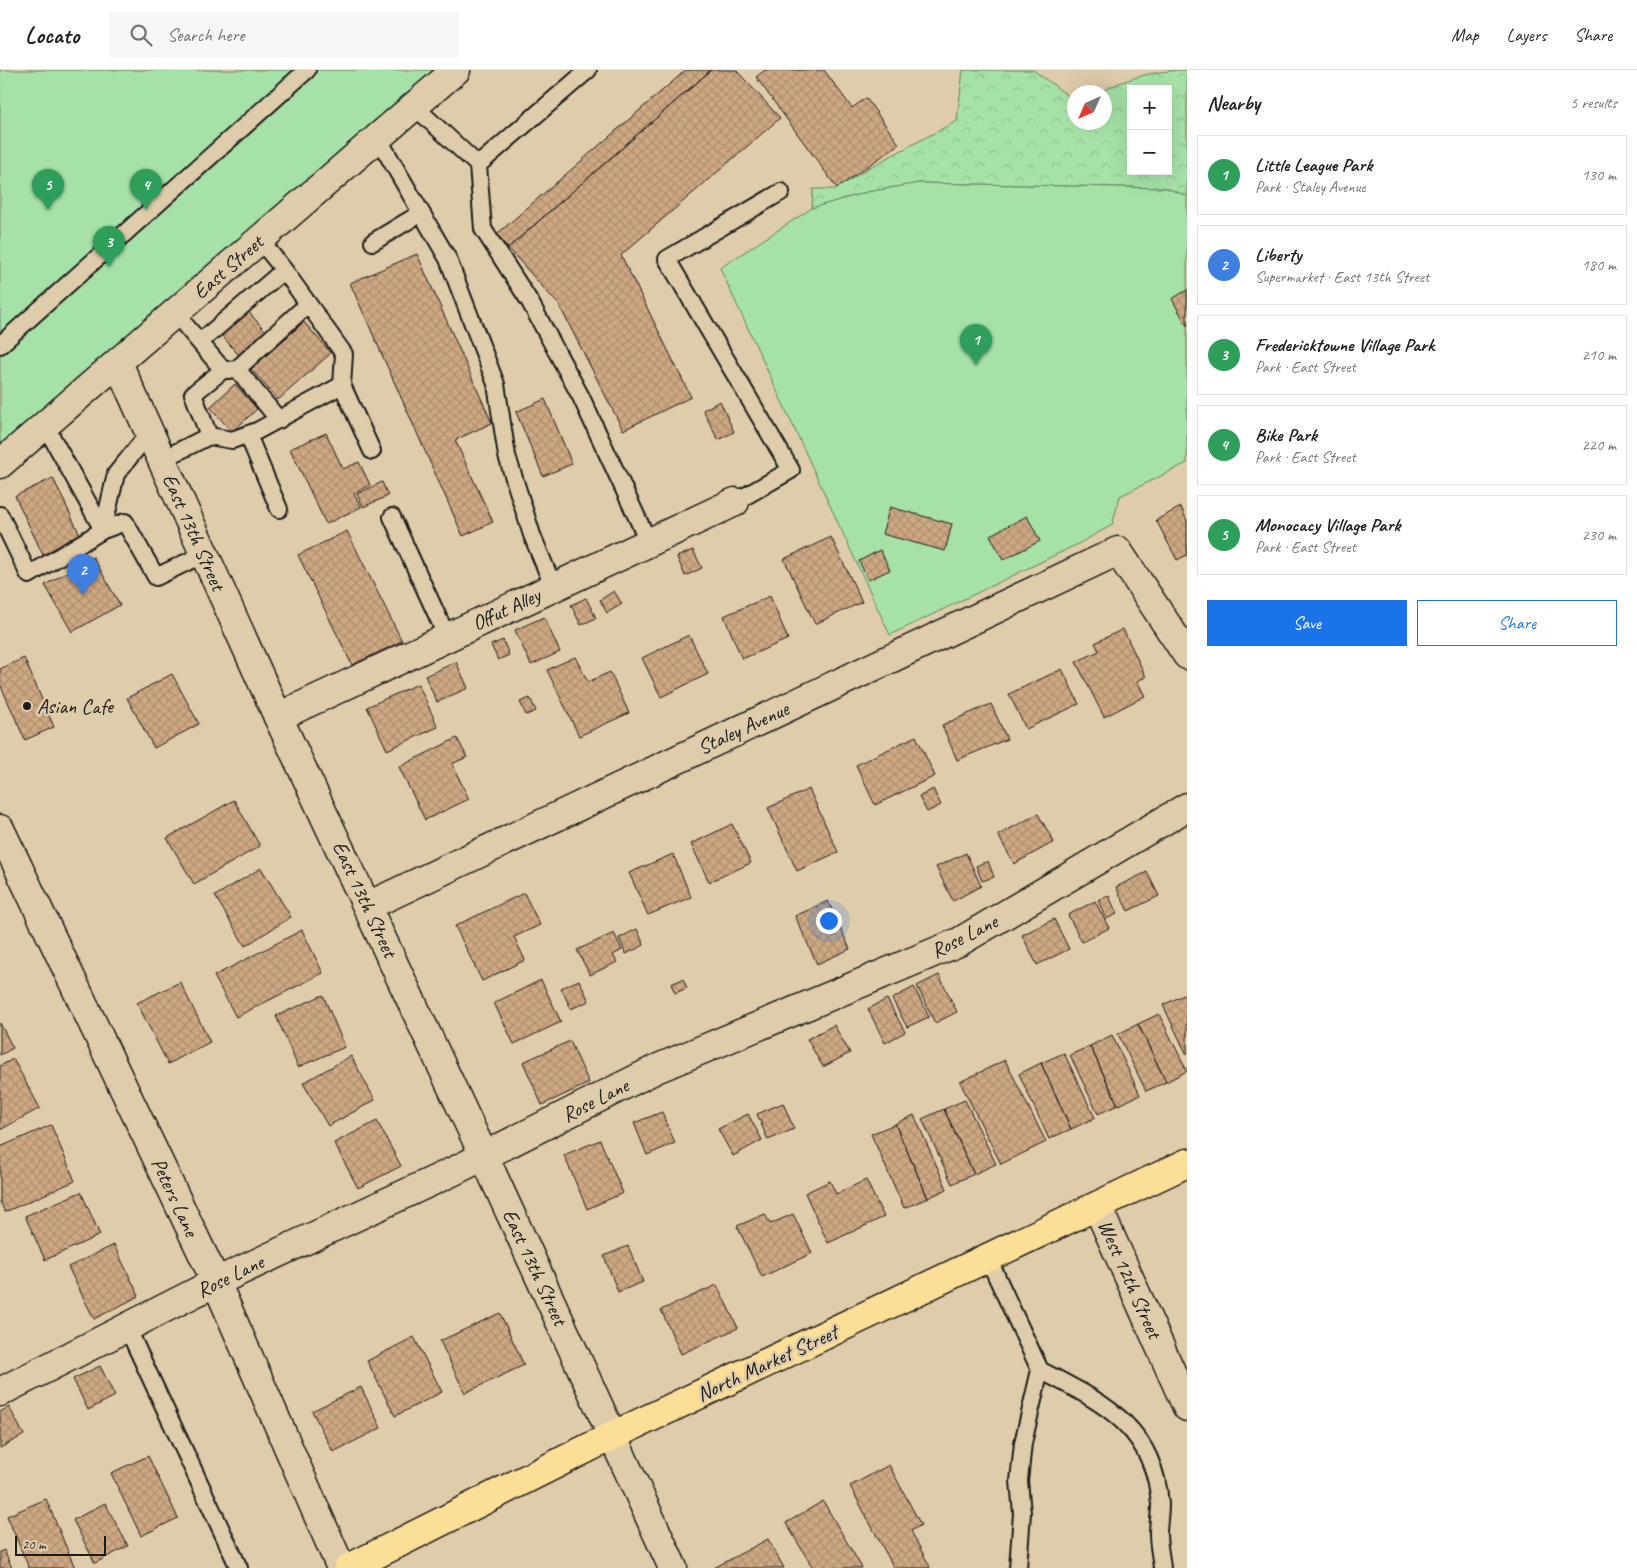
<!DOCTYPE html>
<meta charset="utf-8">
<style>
body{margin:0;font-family:Caveat,sans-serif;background:#f6f6f6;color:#202124}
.controls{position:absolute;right:15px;top:15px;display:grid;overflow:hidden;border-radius:0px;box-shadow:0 5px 20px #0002}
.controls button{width:45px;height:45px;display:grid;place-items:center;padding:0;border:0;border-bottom:1px solid #e0e0e0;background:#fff;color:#202124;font:25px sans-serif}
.compass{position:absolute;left:1067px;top:15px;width:45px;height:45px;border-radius:50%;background:#fff;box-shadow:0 5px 20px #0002;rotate:225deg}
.scale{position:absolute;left:15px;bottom:12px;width:91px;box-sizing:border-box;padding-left:5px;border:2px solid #1c1c1c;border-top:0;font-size:14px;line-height:18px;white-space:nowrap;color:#1c1c1c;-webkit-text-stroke:4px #dfccaa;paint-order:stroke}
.you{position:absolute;left:828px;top:850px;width:18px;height:18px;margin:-12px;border:4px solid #fff;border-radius:50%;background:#1a73e8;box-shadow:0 0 0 8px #1a73e833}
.badge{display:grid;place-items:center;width:32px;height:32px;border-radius:50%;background:#1a73e8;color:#fff;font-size:16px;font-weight:700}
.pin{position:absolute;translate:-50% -41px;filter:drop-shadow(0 1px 2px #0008)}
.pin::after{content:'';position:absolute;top:26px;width:18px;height:15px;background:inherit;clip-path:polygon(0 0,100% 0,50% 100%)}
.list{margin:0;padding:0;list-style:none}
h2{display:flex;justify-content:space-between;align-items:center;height:65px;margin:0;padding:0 20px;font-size:21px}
h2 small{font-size:16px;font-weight:400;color:#757577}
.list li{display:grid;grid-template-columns:32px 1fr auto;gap:15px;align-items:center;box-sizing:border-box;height:80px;margin:0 10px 10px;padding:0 10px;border:1px solid #e0e0e0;border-radius:0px}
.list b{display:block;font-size:19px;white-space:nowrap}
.list p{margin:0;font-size:16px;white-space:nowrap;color:#757577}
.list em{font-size:16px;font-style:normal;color:#757577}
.actions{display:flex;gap:10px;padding:15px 20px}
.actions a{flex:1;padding:11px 0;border:1px solid #1a73e8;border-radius:0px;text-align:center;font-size:18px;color:#1a73e8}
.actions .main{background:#1a73e8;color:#fff}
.icon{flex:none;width:28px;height:28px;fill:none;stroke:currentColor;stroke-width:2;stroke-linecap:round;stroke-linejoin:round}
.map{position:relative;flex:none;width:1187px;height:1498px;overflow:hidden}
header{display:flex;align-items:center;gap:30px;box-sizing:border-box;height:70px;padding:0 25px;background:#fff;border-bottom:1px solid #e0e0e0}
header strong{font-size:24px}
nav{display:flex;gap:28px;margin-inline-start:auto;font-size:18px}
.search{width:350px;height:45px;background:#f6f6f6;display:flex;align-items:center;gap:12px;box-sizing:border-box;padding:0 18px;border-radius:0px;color:#757577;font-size:19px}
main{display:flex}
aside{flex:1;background:#fff}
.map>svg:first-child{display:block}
.forest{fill:url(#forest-crowns);stroke:#617f62;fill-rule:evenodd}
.green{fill:#a6e2a8;stroke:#617f62}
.building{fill:url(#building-cross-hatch);stroke:#1c1c1c}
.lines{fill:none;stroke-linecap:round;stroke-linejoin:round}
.lane-casing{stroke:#1c1c1c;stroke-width:20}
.street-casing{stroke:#1c1c1c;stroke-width:31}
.secondary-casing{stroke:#1c1c1c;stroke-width:31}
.primary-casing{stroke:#1c1c1c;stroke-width:31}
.lane{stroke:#dfccaa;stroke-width:16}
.street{stroke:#dfccaa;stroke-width:28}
.secondary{stroke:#dfccaa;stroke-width:28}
.primary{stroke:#fbdf96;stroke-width:28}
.poi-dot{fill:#1c1c1c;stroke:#dfccaa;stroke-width:2}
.labels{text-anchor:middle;stroke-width:5;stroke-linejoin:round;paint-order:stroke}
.street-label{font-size:21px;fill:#1c1c1c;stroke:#dfccaa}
.poi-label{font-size:21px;fill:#1c1c1c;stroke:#dfccaa;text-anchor:start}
</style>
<header>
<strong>Locato</strong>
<div class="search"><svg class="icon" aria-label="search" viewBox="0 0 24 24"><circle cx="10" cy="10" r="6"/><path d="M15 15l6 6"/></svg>Search here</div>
<nav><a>Map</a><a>Layers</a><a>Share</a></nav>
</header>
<main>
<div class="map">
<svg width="1187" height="1498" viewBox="0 0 1187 1498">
<defs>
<pattern id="forest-crowns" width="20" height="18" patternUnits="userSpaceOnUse" patternTransform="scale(1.25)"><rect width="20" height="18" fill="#a6e2a8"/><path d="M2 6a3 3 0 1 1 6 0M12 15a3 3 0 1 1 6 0" fill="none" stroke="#8ec190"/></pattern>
<pattern id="building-cross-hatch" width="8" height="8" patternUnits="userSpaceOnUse" patternTransform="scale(1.25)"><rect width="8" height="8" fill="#cea882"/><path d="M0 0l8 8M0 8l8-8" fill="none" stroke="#b09070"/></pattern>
</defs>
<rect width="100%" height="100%" fill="#dfccaa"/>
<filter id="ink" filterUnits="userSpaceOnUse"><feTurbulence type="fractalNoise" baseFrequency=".02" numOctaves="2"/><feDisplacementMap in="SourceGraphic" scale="10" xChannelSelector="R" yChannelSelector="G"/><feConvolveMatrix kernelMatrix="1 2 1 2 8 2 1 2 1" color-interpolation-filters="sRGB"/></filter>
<g filter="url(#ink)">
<!-- forest -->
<path class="forest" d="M963,0H1033L1074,30V52H1104V22H1100C1126,8 1157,0 1187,0V126L1166,118L919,113L867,122L812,138L813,119H836L872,96L957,51ZM1131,19H1168V101H1131Z"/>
<!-- green -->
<path class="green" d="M0,0H438L0,393Z
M919,113L1166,118L1187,126V393L1120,426L1112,455L1080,473L890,565L720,198L812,138L867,122Z"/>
<!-- building -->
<path class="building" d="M686,0H711L508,178L496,165Z
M711,0H736L780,48L621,185L691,327L623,360L559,235L508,178Z
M765,0H824L852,38L866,28L899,74L837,118L756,7Z
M417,184L492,353L455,370L493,452L463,466L350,213Z
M1187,220V256L1172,229Z
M246,239L269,265L242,289L219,262Z
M304,252L331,283L278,330L251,299Z
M235,314L257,339L232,362L210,337Z
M545,329L572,394L543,406L516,342Z
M720,331L734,362L718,370L703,340Z
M326,363L343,399L359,392L370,415L354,424L361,437L326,454L290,379Z
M53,408L81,467L43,485L15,426Z
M382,412L388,426L363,437L357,424Z
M890,437L952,454L945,481L882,464Z
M1181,437L1187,451V485L1177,490L1156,450Z
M1027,446L1040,471L1003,490L990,465Z
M347,461L402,571L352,595L298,485Z
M831,467L862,532L815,554L784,489Z
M693,480L702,498L685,506L677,487Z
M880,480L890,500L868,510L859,491Z
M93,487L120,535L72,562L45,515Z
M614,521L622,534L607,543L600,530Z
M770,526L788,569L742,589L724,546Z
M586,528L596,548L581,555L571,535Z
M544,547L560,582L531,595L515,560Z
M1123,559L1146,607L1137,611L1145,626L1104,647L1076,592L1099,581L1095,573Z
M689,565L708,604L661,627L642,588Z
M503,570L509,585L498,590L491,575Z
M575,587L588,612L610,602L629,643L579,666L547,600Z
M24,588L54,657L25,670L0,614V599Z
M456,592L468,618L437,632L425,606Z
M1062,599L1079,634L1026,659L1009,624Z
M172,604L199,654L154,678L127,628Z
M418,614L438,657L387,680L367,637Z
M530,628L536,641L526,645L520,632Z
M991,634L1007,669L957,690L942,655Z
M916,666L935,706L875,735L856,695Z
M457,668L467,687L452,694L469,729L425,750L399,697Z
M809,719L838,782L797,801L768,738Z
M933,719L941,735L927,742L919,727Z
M234,730L260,776L194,814L167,768Z
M1038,744L1054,772L1014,794L998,765Z
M732,754L751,793L709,812L691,774Z
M966,783L981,816L953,831L936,797Z
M673,784L691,827L648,845L629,803Z
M988,791L994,807L982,811L976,796Z
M261,798L291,847L245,876L215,826Z
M1147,802L1159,826L1128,841L1116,817Z
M524,823L540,855L514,867L525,890L482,911L455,856Z
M1109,826L1117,844L1106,849L1098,830Z
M828,831L850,879L817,894L795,846Z
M1095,831L1109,858L1082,872L1068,845Z
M1054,849L1069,879L1037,895L1022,865Z
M637,859L644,875L626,884L619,868Z
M302,860L323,903L236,947L214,906Z
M614,863L622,880L613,885L617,892L590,905L577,880Z
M939,905L957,942L935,953L917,916Z
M683,909L687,918L675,923L671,914Z
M541,910L561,952L514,974L494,933Z
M579,910L589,931L571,939L561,918Z
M180,912L210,972L168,994L137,933Z
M914,917L929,947L907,957L892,929Z
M1186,924L1187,927V985L1163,935Z
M323,925L345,977L298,997L276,946Z
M887,929L905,962L885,973L868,939Z
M1159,944L1187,1001L1166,1012L1138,954Z
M0,953L13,978L0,985Z
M1138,954L1166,1012L1146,1021L1118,964Z
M834,955L850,983L823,997L807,969Z
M1112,965L1140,1025L1118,1035L1090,976Z
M570,971L589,1013L542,1035L523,992Z
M1090,976L1118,1035L1098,1044L1070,985Z
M1064,983L1095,1048L1071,1059L1041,993Z
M351,986L375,1030L328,1056L303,1013Z
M13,989L40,1038L0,1060V996Z
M1005,990L1046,1072L1001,1094L960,1012Z
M1041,993L1071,1059L1049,1069L1019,1004Z
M965,1030L996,1094L974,1104L944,1039Z
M783,1033L794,1059L768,1070L757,1044Z
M944,1039L974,1104L952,1114L922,1049Z
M662,1042L675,1073L647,1085L634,1053Z
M748,1044L762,1070L733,1086L718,1059Z
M914,1045L947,1119L928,1128L895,1054Z
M377,1051L401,1096L358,1118L334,1073Z
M895,1054L928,1128L904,1138L871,1064Z
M51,1055L75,1111L5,1142L0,1132V1077Z
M600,1070L623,1123L587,1139L564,1085Z
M866,1110L884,1147L828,1173L805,1123L830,1111L836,1124Z
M81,1122L100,1165L45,1190L25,1146Z
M765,1144L770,1154L793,1144L812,1183L762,1207L737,1156Z
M114,1175L139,1226L94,1249L68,1197Z
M628,1176L643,1212L618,1222L604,1186Z
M717,1215L738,1258L681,1284L661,1240Z
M500,1243L524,1295L465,1323L440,1271Z
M414,1267L442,1322L395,1346L367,1291Z
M100,1296L115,1326L88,1340L73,1309Z
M361,1317L381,1358L333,1382L312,1341Z
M9,1337L24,1365L0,1378V1342Z
M148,1386L178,1448L141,1466L111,1403Z
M889,1395L921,1455L911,1461L930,1497L928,1498H894L850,1416Z
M46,1429L75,1498H29L7,1446Z
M823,1431L862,1498H813L786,1453Z
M105,1433L128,1476L95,1493L73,1450Z
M768,1469L784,1498H714Z
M4,1480L12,1498H0V1482Z"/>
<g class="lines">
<defs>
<path id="lane" d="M414,36L478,95L588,0
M378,68L448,189L496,314L507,386L532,465L553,516
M478,95L483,159L530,232L581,327L648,471
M373,172L421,143
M175,243L223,300L193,324L209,366
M200,272L284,200
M0,275L307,0
M237,299L307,235
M228,300L237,299L279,350
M342,315L372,381
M149,363L116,404L103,460L125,452L156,507L204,484
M248,365L279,439
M161,390L209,366L232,370L257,361L342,315L344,284L284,200L260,170
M735,432L791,400L667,189L781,122
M0,445L29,505L103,460L45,355
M392,447L447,567
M988,1188L1040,1300L1023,1373L1019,1411L1022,1443L1018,1498
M127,1257L239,1498
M1040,1300C1101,1332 1154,1355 1160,1434C1160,1444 1158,1454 1158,1464C1158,1475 1161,1487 1162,1498"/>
<path id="street" d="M278,647L735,432
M0,759L216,1212L341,1498
M368,836L1118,481L1187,585
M1097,1136L1187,1337
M0,1322L216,1212L456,1100L656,999L959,872L1187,737"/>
<path id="secondary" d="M118,293L278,647L484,1086L673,1498
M0,394L456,0"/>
<path id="primary" d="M349,1498L612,1366L1187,1093"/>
</defs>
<!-- lane casing -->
<use href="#lane" class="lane-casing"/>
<!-- street casing -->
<use href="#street" class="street-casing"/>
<!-- secondary casing -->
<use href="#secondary" class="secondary-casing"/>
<!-- primary casing -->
<use href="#primary" class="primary-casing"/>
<!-- lane -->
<use href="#lane" class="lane"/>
<!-- street -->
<use href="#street" class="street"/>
<!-- secondary -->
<use href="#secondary" class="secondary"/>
<!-- primary -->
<use href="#primary" class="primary"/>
</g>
</g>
<!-- markers -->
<circle class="poi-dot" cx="27" cy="636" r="5"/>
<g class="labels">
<!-- street labels -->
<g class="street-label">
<text transform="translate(228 197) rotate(-41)" y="7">East Street</text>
<text transform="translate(194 462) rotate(66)" y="7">East 13th Street</text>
<text transform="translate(506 539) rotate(-25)" y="7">Offut Alley</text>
<text transform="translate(743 658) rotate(-25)" y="7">Staley Avenue</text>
<text transform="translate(365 829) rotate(65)" y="7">East 13th Street</text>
<text transform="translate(964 866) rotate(-27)" y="7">Rose Lane</text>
<text transform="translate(595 1030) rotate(-27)" y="7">Rose Lane</text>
<text transform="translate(175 1127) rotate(65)" y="7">Peters Lane</text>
<text transform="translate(535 1197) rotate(65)" y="7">East 13th Street</text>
<text transform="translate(230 1206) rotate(-26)" y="7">Rose Lane</text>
<text transform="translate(1130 1209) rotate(66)" y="7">West 12th Street</text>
<text transform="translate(767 1293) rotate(-25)" y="7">North Market Street</text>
</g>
<!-- poi labels -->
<g class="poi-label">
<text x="37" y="643">Asian Cafe</text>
</g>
</g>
</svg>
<div class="controls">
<button>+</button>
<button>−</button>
</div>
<svg class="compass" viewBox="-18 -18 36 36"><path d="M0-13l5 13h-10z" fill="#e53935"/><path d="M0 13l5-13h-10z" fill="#757577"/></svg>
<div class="scale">20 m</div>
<div class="you"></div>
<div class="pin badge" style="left:976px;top:295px;background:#2e9e5b">1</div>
<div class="pin badge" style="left:83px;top:525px;background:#3f7fe0">2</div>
<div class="pin badge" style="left:109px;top:197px;background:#2e9e5b">3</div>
<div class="pin badge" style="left:146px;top:140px;background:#2e9e5b">4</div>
<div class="pin badge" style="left:48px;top:140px;background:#2e9e5b">5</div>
</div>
<aside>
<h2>Nearby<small>5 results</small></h2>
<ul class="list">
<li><span class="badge" style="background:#2e9e5b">1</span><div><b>Little League Park</b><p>Park · Staley Avenue</p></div><em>130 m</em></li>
<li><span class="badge" style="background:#3f7fe0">2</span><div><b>Liberty</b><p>Supermarket · East 13th Street</p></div><em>180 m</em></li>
<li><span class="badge" style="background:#2e9e5b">3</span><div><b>Fredericktowne Village Park</b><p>Park · East Street</p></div><em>210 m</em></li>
<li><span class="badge" style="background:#2e9e5b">4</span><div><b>Bike Park</b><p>Park · East Street</p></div><em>220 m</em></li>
<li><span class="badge" style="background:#2e9e5b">5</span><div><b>Monocacy Village Park</b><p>Park · East Street</p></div><em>230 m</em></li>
</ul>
<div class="actions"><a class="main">Save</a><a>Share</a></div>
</aside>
</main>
